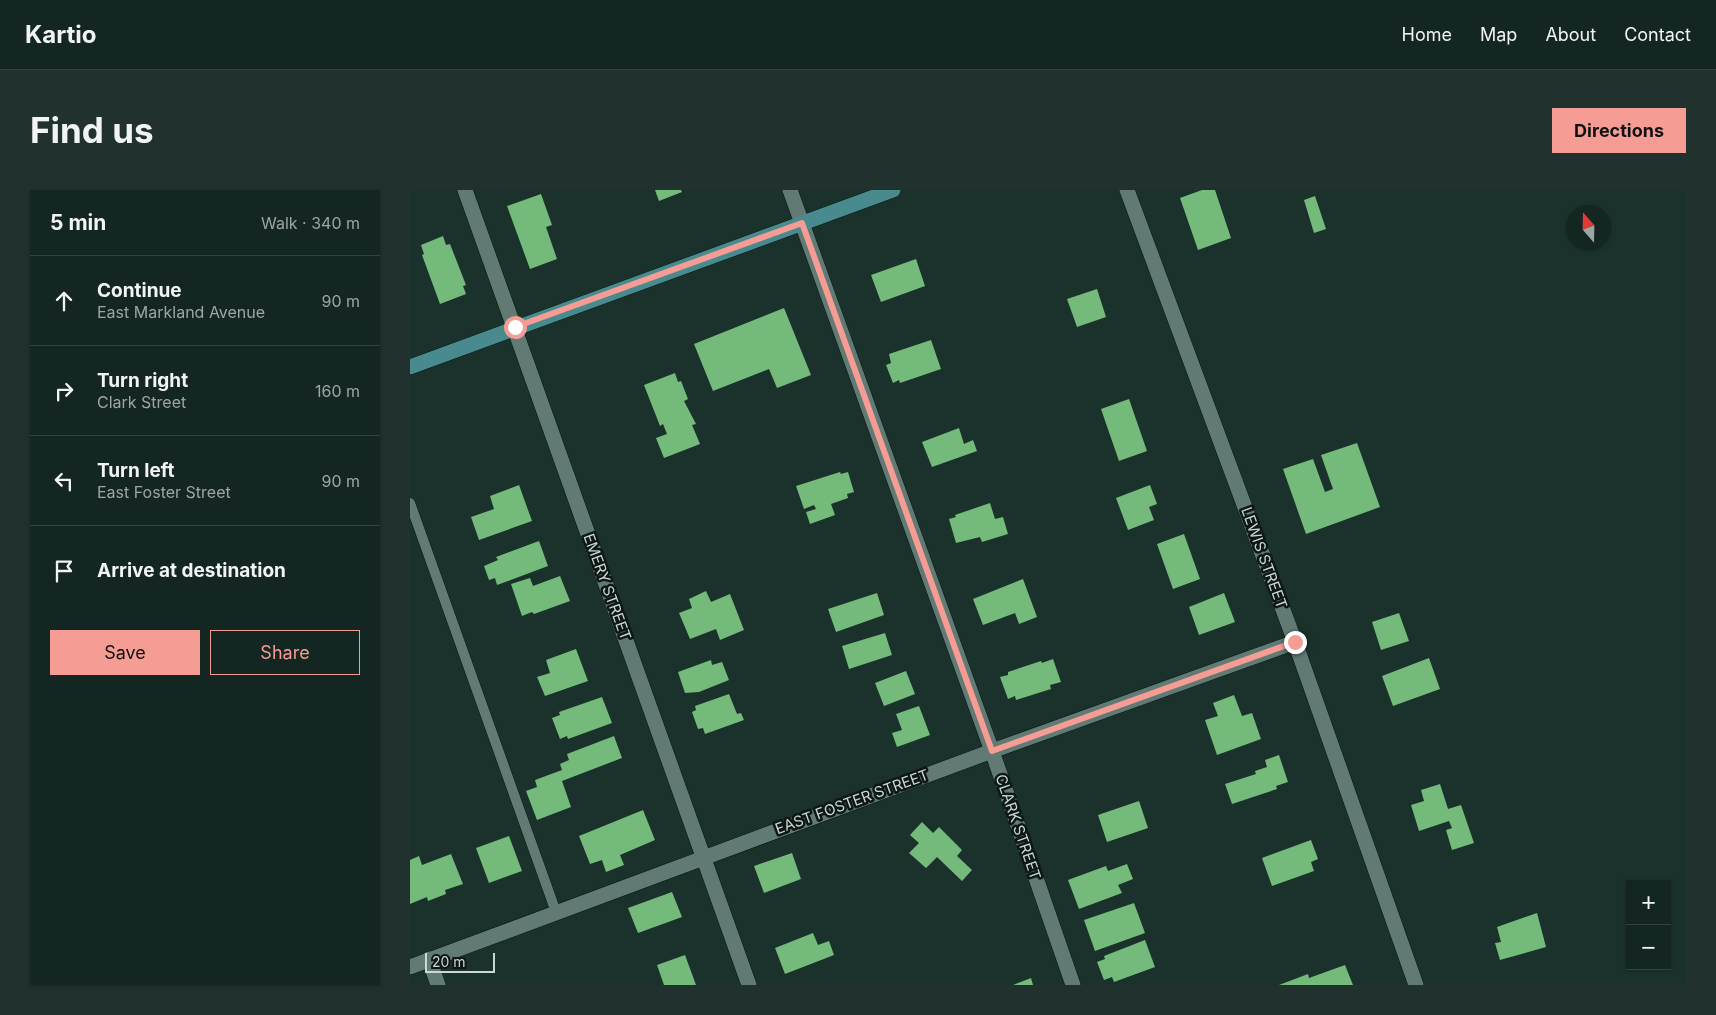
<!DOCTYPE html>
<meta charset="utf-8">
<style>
body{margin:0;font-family:Inter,sans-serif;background:#21322e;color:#f1f3f6}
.controls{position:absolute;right:15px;bottom:15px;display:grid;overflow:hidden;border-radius:0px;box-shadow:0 1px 4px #0004}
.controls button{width:45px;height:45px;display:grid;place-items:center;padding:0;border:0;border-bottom:1px solid #33433f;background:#142621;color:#f1f3f6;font:25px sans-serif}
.compass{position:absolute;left:1156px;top:15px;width:45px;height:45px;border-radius:50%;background:#142621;box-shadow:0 1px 4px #0004;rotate:340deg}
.scale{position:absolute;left:15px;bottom:12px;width:70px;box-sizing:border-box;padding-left:5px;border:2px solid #cad7d3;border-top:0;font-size:14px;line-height:18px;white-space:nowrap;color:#cad7d3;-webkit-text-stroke:4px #0d1715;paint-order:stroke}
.stop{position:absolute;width:15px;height:15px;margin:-11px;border:4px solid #f59c95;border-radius:50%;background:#fff}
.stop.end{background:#f59c95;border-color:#fff;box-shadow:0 1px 5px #0008}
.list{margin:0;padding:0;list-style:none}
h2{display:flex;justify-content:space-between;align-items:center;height:65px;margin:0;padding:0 20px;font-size:21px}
h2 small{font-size:16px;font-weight:400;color:#9da5a5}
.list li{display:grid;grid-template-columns:32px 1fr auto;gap:15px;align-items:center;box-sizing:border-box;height:90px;padding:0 20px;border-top:1px solid #33433f}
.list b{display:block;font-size:19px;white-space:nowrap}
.list p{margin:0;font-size:16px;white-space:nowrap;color:#9da5a5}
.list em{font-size:16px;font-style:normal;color:#9da5a5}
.actions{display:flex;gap:10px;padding:15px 20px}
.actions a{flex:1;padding:11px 0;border:1px solid #f59c95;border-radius:0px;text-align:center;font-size:18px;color:#f59c95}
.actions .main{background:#f59c95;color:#111}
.icon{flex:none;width:28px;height:28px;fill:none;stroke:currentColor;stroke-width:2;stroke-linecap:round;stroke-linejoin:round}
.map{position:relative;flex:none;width:1276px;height:795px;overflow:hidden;border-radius:0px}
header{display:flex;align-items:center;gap:30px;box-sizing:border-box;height:70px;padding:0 25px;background:#142621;border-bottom:1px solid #33433f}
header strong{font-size:24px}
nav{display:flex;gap:28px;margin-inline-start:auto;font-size:18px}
.intro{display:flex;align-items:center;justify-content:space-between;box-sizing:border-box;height:120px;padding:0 30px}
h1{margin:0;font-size:35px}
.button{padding:12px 22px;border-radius:0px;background:#f59c95;color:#111;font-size:18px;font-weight:700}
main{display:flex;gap:30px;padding:0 30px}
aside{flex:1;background:#142621;border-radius:0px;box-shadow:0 1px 4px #0004}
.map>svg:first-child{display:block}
.building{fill:#74bb7b}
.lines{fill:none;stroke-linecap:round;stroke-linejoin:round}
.service-casing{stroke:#041914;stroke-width:11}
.minor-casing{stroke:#041914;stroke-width:16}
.primary-casing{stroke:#041914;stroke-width:16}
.service{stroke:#617a73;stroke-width:10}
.minor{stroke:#617a73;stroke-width:15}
.primary{stroke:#488a8e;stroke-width:15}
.route{stroke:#f59c95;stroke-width:6}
.labels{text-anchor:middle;stroke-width:5;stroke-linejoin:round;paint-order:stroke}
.street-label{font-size:15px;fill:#cad7d3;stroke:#0d1715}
</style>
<header>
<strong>Kartio</strong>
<nav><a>Home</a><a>Map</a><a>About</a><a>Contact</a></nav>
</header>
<div class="intro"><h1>Find us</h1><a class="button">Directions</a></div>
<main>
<aside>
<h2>5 min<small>Walk · 340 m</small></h2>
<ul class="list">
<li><svg class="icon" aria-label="ahead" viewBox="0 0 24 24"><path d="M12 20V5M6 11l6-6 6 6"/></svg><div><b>Continue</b><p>East Markland Avenue</p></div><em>90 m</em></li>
<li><svg class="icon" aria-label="right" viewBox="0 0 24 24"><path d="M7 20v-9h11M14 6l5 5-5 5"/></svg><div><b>Turn right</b><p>Clark Street</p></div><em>160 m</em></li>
<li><svg class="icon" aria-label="left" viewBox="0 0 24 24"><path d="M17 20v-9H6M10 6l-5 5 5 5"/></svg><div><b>Turn left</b><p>East Foster Street</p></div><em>90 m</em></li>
<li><svg class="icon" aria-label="arrive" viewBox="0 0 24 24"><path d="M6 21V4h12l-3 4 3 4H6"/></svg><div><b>Arrive at destination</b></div></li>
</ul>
<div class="actions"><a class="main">Save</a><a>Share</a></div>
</aside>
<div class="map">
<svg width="1276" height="795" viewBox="0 0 1276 795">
<rect width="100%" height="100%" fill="#1b322c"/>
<!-- building -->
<path class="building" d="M245,0H271L272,2L249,11Z
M792,0H805L821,48L788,60L770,8Z
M131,4L142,35L136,37L147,69L120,79L97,16Z
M905,6L916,39L904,43L894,10Z
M33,46L36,55L40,54L56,95L53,96L56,104L30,114L12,65L14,64L11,55Z
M506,69L515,96L471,112L461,85Z
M687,99L696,127L667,137L657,109Z
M374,118L401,185L367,198L359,179L303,201L284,154Z
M521,150L531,179L490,193L489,190L483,193L476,175L481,173L479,164Z
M265,183L268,192L271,191L278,209L274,211L286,234L282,235L290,254L254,268L246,248L257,244L253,234L250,236L234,195Z
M719,209L737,261L709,271L691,219Z
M549,238L554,254L563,250L567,261L522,277L512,252Z
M947,253L970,317L896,344L873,279L903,269L915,302L923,299L911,265Z
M430,282L431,284L438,282L444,302L437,304L438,308L421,314L425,325L400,334L396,322L406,319L404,315L394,319L386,296Z
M109,295L122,331L69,350L61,327L84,319L80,306Z
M740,295L747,314L739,317L744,330L718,340L706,308Z
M580,313L585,329L593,327L598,344L572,352L570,347L546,353L539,329L546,327L545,325Z
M774,344L790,389L763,399L747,354Z
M129,351L138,376L87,395L85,388L79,390L74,376L88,370L86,367Z
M150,386L160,411L124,424L122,422L112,426L101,394L120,388L123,396Z
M613,389L627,427L609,434L605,423L573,435L563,409Z
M296,401L301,412L320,404L334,440L310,450L306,439L280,449L269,423L282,418L279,409Z
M467,403L474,425L426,442L418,419Z
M814,403L825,432L789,445L779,417Z
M989,423L999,451L971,460L962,432Z
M475,443L482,465L439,479L432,456Z
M166,459L178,491L135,506L127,487L140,483L136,470Z
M1019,468L1030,499L983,516L972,486Z
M643,469L651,492L640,495L641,499L606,510L605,506L598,509L590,487L598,485V482L631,471L632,473Z
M301,470L302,475L312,472L319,490L289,502L275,503L268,482Z
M496,481L505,504L474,516L465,493Z
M319,504L327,524L331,523L334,530L295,544L293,538L288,539L282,522L286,520L285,516Z
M824,505L832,526L842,523L851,549L807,565L795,530L808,526L803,513Z
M192,507L202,533L158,549L157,546L150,549L142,528L150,525L149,522Z
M509,516L520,545L487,557L482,543L492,540L486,524Z
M204,546L212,568L152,591L161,617L127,630L116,601L127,597L125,590L152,580L150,574L159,570L157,564Z
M869,565L878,592L866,596L867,599L822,614L815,594L846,584L845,581L857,577L855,570Z
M1030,594L1038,619L1051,615L1064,653L1042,660L1036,640L1042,638L1039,631L1009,641L1001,615L1014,611L1011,600Z
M729,611L738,638L697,652L688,625Z
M233,620L245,650L210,665L214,675L196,682L192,670L180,674L169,646Z
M512,632L523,643L529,637L552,660L547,666L562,680L552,691L527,667L516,678L499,663L509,653L500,645Z
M99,646L112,681L79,693L66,658Z
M901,650L908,669L901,672L904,681L862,696L852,668Z
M382,663L391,689L354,703L344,676Z
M41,664L53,694L35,700L36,704L18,711L17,707L0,714V670L9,666L12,675Z
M717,674L723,689L708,695L712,703L669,719L658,690L696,676L698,681Z
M262,702L272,727L228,743L218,718Z
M724,713L735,743L685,761L674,730Z
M1127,723L1136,757L1090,770L1085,753L1091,752L1087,737Z
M403,743L408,755L419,751L424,765L375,784L365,758Z
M735,750L745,777L704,792L702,787L694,790L687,772L695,769L694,766Z
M275,765L286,795H254L247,775Z
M935,775L943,795H869L898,784L899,788Z
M621,788L623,795H603Z"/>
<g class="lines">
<defs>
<path id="service" d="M0,313L146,722"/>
<path id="minor" d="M55,0L339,795
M380,0L582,561L663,795
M717,0L885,452L1006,795
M19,769L28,795
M0,777L582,561L885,452"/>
<path id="primary" d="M0,177L483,0"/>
</defs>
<!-- service casing -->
<use href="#service" class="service-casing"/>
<!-- minor casing -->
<use href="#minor" class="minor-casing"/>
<!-- primary casing -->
<use href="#primary" class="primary-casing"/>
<!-- service -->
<use href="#service" class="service"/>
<!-- minor -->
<use href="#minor" class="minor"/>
<!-- primary -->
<use href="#primary" class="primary"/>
</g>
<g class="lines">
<!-- route -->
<path class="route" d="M105,137L392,33L582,561L885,452"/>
</g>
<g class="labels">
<!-- street labels -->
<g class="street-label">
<text transform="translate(854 368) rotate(70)" y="5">LEWIS STREET</text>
<text transform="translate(197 397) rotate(70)" y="5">EMERY STREET</text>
<text transform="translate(442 612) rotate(-20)" y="5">EAST FOSTER STREET</text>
<text transform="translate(608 637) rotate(71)" y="5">CLARK STREET</text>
</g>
</g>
</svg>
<div class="controls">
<button>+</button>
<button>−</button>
</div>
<svg class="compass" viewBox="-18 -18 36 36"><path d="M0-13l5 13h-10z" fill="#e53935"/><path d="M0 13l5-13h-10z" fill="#9da5a5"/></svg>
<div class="scale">20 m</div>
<div class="stop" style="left:105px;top:137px"></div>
<div class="stop end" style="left:885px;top:452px"></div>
</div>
</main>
